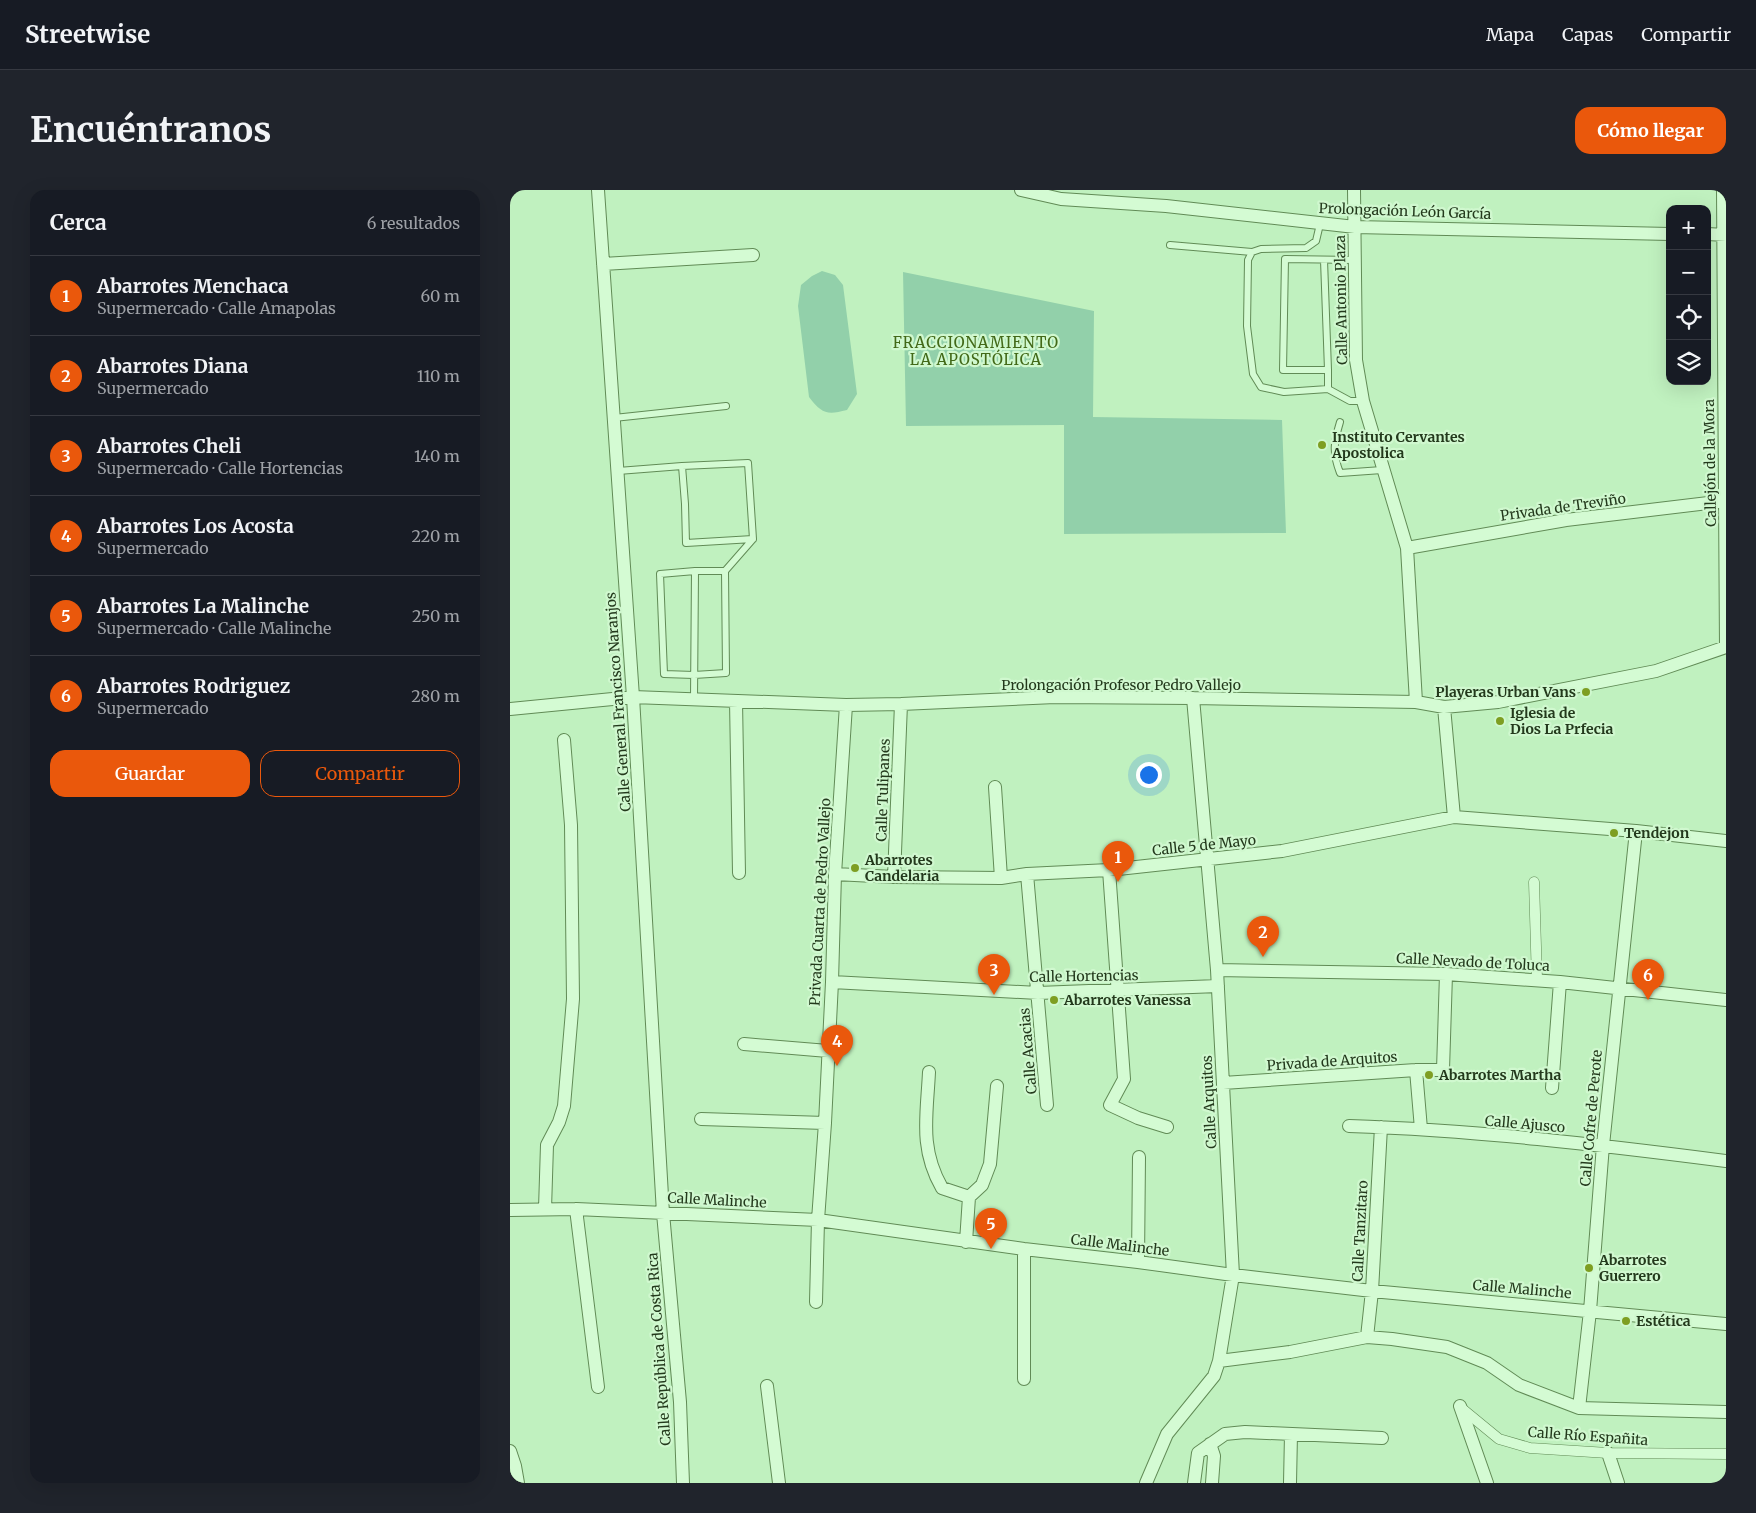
<!DOCTYPE html>
<html lang="es">
<meta charset="utf-8">
<style>
body{margin:0;font-family:Merriweather,serif;background:#20242c;color:#f1f3f6}
.controls{position:absolute;right:15px;top:15px;display:grid;overflow:hidden;border-radius:10px;box-shadow:0 5px 20px #0002}
.controls button{width:45px;height:45px;display:grid;place-items:center;padding:0;border:0;border-bottom:1px solid #363941;background:#171b24;color:#f1f3f6;font:25px sans-serif}
.you{position:absolute;left:638px;top:584px;width:18px;height:18px;margin:-12px;border:4px solid #fff;border-radius:50%;background:#1a73e8;box-shadow:0 0 0 8px #1a73e833}
.badge{display:grid;place-items:center;width:32px;height:32px;border-radius:50%;background:#ea580c;color:#fff;font-size:16px;font-weight:700}
.pin{position:absolute;translate:-50% -41px;filter:drop-shadow(0 1px 2px #0008)}
.pin::after{content:'';position:absolute;top:26px;width:18px;height:15px;background:inherit;clip-path:polygon(0 0,100% 0,50% 100%)}
.list{margin:0;padding:0;list-style:none}
h2{display:flex;justify-content:space-between;align-items:center;height:65px;margin:0;padding:0 20px;font-size:21px}
h2 small{font-size:16px;font-weight:400;color:#9ea1a6}
.list li{display:grid;grid-template-columns:32px 1fr auto;gap:15px;align-items:center;box-sizing:border-box;height:80px;padding:0 20px;border-top:1px solid #363941}
.list b{display:block;font-size:19px;white-space:nowrap}
.list p{margin:0;font-size:16px;white-space:nowrap;color:#9ea1a6}
.list em{font-size:16px;font-style:normal;color:#9ea1a6}
.actions{display:flex;gap:10px;padding:15px 20px}
.actions a{flex:1;padding:11px 0;border:1px solid #ea580c;border-radius:15px;text-align:center;font-size:18px;color:#ea580c}
.actions .main{background:#ea580c;color:#fff}
.icon{flex:none;width:28px;height:28px;fill:none;stroke:currentColor;stroke-width:2;stroke-linecap:round;stroke-linejoin:round}
.map{position:relative;flex:none;width:1216px;height:1293px;overflow:hidden;border-radius:15px}
header{display:flex;align-items:center;gap:30px;box-sizing:border-box;height:70px;padding:0 25px;background:#171b24;border-bottom:1px solid #363941}
header strong{font-size:24px}
nav{display:flex;gap:28px;margin-inline-start:auto;font-size:18px}
.intro{display:flex;align-items:center;justify-content:space-between;box-sizing:border-box;height:120px;padding:0 30px}
h1{margin:0;font-size:35px}
.button{padding:12px 22px;border-radius:15px;background:#ea580c;color:#fff;font-size:18px;font-weight:700}
main{display:flex;gap:30px;padding:0 30px}
aside{flex:1;background:#171b24;border-radius:15px;box-shadow:0 5px 20px #0002}
.map>svg:first-child{display:block}
.green{fill:#92d0aa}
.lines{fill:none;stroke-linecap:round;stroke-linejoin:round}
.service-casing{stroke:#618b56;stroke-width:8}
.pedestrian-casing{stroke:#618b56;stroke-width:11}
.minor-casing{stroke:#618b56;stroke-width:14}
.service{stroke:#d4fbd3;stroke-width:6}
.pedestrian{stroke:#d4fbd3;stroke-width:10}
.minor{stroke:#d4fbd3;stroke-width:12}
.poi-dot{fill:#7e9e22;stroke:#d0f8cf;stroke-width:2}
.labels{text-anchor:middle;stroke-width:4.5;stroke-linejoin:round;paint-order:stroke}
.street-label{font-size:14px;fill:#23391c;stroke:#d0f8cf}
.poi-label{font-size:14px;font-weight:bold;fill:#23391c;stroke:#d0f8cf;text-anchor:start}
.neighbourhood-label{font-size:15px;letter-spacing:1px;fill:#426918;stroke:#d0f8cf}
</style>
<header>
<strong>Streetwise</strong>
<nav><a>Mapa</a><a>Capas</a><a>Compartir</a></nav>
</header>
<div class="intro"><h1>Encuéntranos</h1><a class="button">Cómo llegar</a></div>
<main>
<aside>
<h2>Cerca<small>6 resultados</small></h2>
<ul class="list">
<li><span class="badge">1</span><div><b>Abarrotes Menchaca</b><p>Supermercado · Calle Amapolas</p></div><em>60 m</em></li>
<li><span class="badge">2</span><div><b>Abarrotes Diana</b><p>Supermercado</p></div><em>110 m</em></li>
<li><span class="badge">3</span><div><b>Abarrotes Cheli</b><p>Supermercado · Calle Hortencias</p></div><em>140 m</em></li>
<li><span class="badge">4</span><div><b>Abarrotes Los Acosta</b><p>Supermercado</p></div><em>220 m</em></li>
<li><span class="badge">5</span><div><b>Abarrotes La Malinche</b><p>Supermercado · Calle Malinche</p></div><em>250 m</em></li>
<li><span class="badge">6</span><div><b>Abarrotes Rodriguez</b><p>Supermercado</p></div><em>280 m</em></li>
</ul>
<div class="actions"><a class="main">Guardar</a><a>Compartir</a></div>
</aside>
<div class="map">
<svg width="1216" height="1293" viewBox="0 0 1216 1293">
<rect width="100%" height="100%" fill="#c0f1bf"/>
<!-- green -->
<path class="green" d="M312,81L325,85L333,95L347,204L337,220C317,225 312,224 299,207L288,116L291,95L302,86Z
M393,82L584,121L583,227L772,230L776,343L554,344V235L396,236Z"/>
<g class="lines">
<defs>
<path id="service" d="M810,34L806,51L796,58L751,59L742,62L738,70L737,136L743,184L751,197L774,202L818,199L840,211H853
M660,55L742,62
M814,70L818,180H773L775,69L845,70
M818,199V180
M104,228L216,216
M830,232C824,252 822,262 830,283L872,280
M108,281L172,276
M185,381L150,384L154,484L184,485L216,483L215,381
M184,509L185,381H215L243,349L238,273L172,276L175,314L176,353L243,349"/>
<path id="pedestrian" d="M1024,692L1027,790
M950,1217L989,1249L1020,1258L1098,1263L1216,1264"/>
<path id="minor" d="M88,0L123,507L153,1023L170,1212L173,1293
M511,0L551,9L656,16L845,37L1160,44
M844,0L846,170L853,211L897,358L906,512
M1197,44L1216,45
M93,74L243,65
M897,358L1056,330L1215,311
M226,511L229,683
M934,517L944,627
M0,519L123,507L336,515L391,514L545,507L683,508L906,512L934,517L988,512L1146,481L1216,457L1213,0
M485,597L491,688
M599,680L614,889L600,915L628,928L657,937
M325,684L384,687L491,688L517,684L599,680L772,661L944,627L1126,641L1216,651
M517,684L537,915
M384,687L391,514
M707,780L936,784L1050,792L1216,810
M322,792L528,803L708,796
M234,854L318,861
M906,880L911,939
M419,882C417,925 409,958 432,998L459,1007
M713,893L906,880H933L936,784
M1042,898L1050,792
M191,929L315,933
M839,936C965,940 1091,955 1216,971
M35,1019L37,955L49,932L54,916L63,809L61,635L54,550
M66,1019L88,1197
M0,1020L66,1019L308,1030L514,1059L628,1072L723,1085L862,1101L1216,1134
M456,1052L459,1007L472,995L480,974L487,896
M514,1059V1189
M628,1072L629,967
M306,1112L308,1030L315,933L322,792L325,684L336,515
M857,1147L862,1101L871,937
M709,1171L780,1162L857,1147L882,1149L937,1157L977,1173L1009,1195L1069,1218L1216,1222
M257,1196L269,1293
M950,1216L977,1293
M1069,1218L1080,1121L1093,955L1126,641
M700,1254L704,1266L702,1293
M0,1261L5,1276L8,1293
M1098,1263L1108,1293
M636,1293L657,1244L704,1186L709,1171L723,1085L707,780L683,508
M684,1293L688,1263L715,1244L735,1242L872,1248
M780,1293L781,1244"/>
</defs>
<!-- service casing -->
<use href="#service" class="service-casing"/>
<!-- pedestrian casing -->
<use href="#pedestrian" class="pedestrian-casing"/>
<!-- minor casing -->
<use href="#minor" class="minor-casing"/>
<!-- service -->
<use href="#service" class="service"/>
<!-- pedestrian -->
<use href="#pedestrian" class="pedestrian"/>
<!-- minor -->
<use href="#minor" class="minor"/>
</g>
<!-- markers -->
<g class="poi-dot">
<circle cx="812" cy="255" r="5"/>
<circle cx="1076" cy="502" r="5"/>
<circle cx="990" cy="531" r="5"/>
<circle cx="1104" cy="643" r="5"/>
<circle cx="345" cy="678" r="5"/>
<circle cx="544" cy="810" r="5"/>
<circle cx="919" cy="885" r="5"/>
<circle cx="1079" cy="1078" r="5"/>
<circle cx="1116" cy="1131" r="5"/>
</g>
<g class="labels">
<!-- street labels -->
<g class="street-label">
<text transform="translate(895 21) rotate(2)" y="5">Prolongación León García</text>
<text transform="translate(831 110) rotate(-91)" y="5">Calle Antonio Plaza</text>
<text transform="translate(1200 273) rotate(-91)" y="5">Callejón de la Mora</text>
<text transform="translate(1053 317) rotate(-8)" y="5">Privada de Treviño</text>
<text x="611" y="500">Prolongación Profesor Pedro Vallejo</text>
<text transform="translate(108 512) rotate(-94)" y="5">Calle General Francisco Naranjos</text>
<text transform="translate(373 600) rotate(-88)" y="5">Calle Tulipanes</text>
<text transform="translate(694 655) rotate(-6)" y="5">Calle 5 de Mayo</text>
<text transform="translate(310 712) rotate(-87)" y="5">Privada Cuarta de Pedro Vallejo</text>
<text transform="translate(963 772) rotate(3)" y="5">Calle Nevado de Toluca</text>
<text transform="translate(574 786) rotate(-1)" y="5">Calle Hortencias</text>
<text transform="translate(518 861) rotate(-95)" y="5">Calle Acacias</text>
<text transform="translate(822 871) rotate(-4)" y="5">Privada de Arquitos</text>
<text transform="translate(699 912) rotate(-93)" y="5">Calle Arquitos</text>
<text transform="translate(1081 928) rotate(-85)" y="5">Calle Cofre de Perote</text>
<text transform="translate(1015 934) rotate(5)" y="5">Calle Ajusco</text>
<text transform="translate(207 1010) rotate(3)" y="5">Calle Malinche</text>
<text transform="translate(850 1041) rotate(-87)" y="5">Calle Tanzitaro</text>
<text transform="translate(610 1055) rotate(7)" y="5">Calle Malinche</text>
<text transform="translate(1012 1099) rotate(5)" y="5">Calle Malinche</text>
<text transform="translate(149 1159) rotate(-94)" y="5">Calle República de Costa Rica</text>
<text transform="translate(1078 1246) rotate(4)" y="5">Calle Río Españita</text>
</g>
<!-- poi labels -->
<g class="poi-label">
<text x="822" y="252">Instituto Cervantes<tspan x="822" dy="16">Apostolica</tspan></text>
<text x="1066" y="507" text-anchor="end">Playeras Urban Vans</text>
<text x="1000" y="528">Iglesia de<tspan x="1000" dy="16">Dios La Prfecia</tspan></text>
<text x="1114" y="648">Tendejon</text>
<text x="355" y="675">Abarrotes<tspan x="355" dy="16">Candelaria</tspan></text>
<text x="554" y="815">Abarrotes Vanessa</text>
<text x="929" y="890">Abarrotes Martha</text>
<text x="1089" y="1075">Abarrotes<tspan x="1089" dy="16">Guerrero</tspan></text>
<text x="1126" y="1136">Estética</text>
</g>
<!-- neighbourhood labels -->
<g class="neighbourhood-label">
<text x="466" y="158">FRACCIONAMIENTO<tspan x="466" dy="17">LA APOSTÓLICA</tspan></text>
</g>
</g>
</svg>
<div class="controls">
<button>+</button>
<button>−</button>
<button><svg class="icon" aria-label="locate" viewBox="0 0 24 24"><circle cx="12" cy="12" r="6"/><path d="M12 2v4M12 18v4M2 12h4M18 12h4"/></svg></button>
<button><svg class="icon" aria-label="layers" viewBox="0 0 24 24"><path d="M12 4l9 5-9 5-9-5zM3 14l9 5 9-5"/></svg></button>
</div>
<div class="you"></div>
<div class="pin badge" style="left:608px;top:692px">1</div>
<div class="pin badge" style="left:753px;top:767px">2</div>
<div class="pin badge" style="left:484px;top:805px">3</div>
<div class="pin badge" style="left:327px;top:876px">4</div>
<div class="pin badge" style="left:481px;top:1059px">5</div>
<div class="pin badge" style="left:1138px;top:810px">6</div>
</div>
</main>
